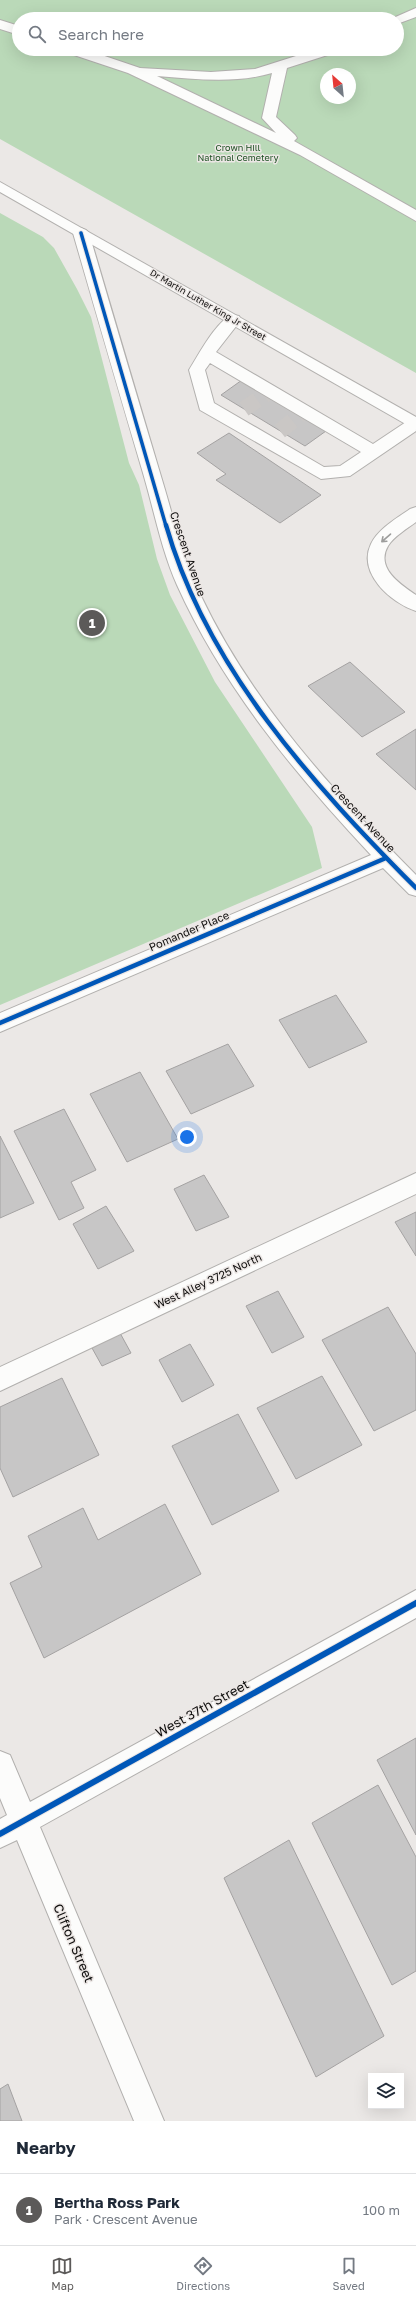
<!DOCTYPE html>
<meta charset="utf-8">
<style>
body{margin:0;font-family:"Golos Text",sans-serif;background:#f6f6f7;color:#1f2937}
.controls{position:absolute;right:12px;bottom:12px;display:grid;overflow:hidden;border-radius:0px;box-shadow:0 4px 16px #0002}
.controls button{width:36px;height:36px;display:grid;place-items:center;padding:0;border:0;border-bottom:1px solid #e0e1e3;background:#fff;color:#1f2937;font:20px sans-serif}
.compass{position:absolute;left:320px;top:68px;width:36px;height:36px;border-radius:50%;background:#fff;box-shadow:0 4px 16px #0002;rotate:333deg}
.you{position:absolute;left:187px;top:1137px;width:14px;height:14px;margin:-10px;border:3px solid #fff;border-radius:50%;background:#1a73e8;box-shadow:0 0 0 6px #1a73e833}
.badge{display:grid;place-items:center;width:26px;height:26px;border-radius:50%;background:#5c5a59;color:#fff;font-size:13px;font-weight:700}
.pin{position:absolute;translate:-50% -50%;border:2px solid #fff;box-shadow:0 1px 4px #0006}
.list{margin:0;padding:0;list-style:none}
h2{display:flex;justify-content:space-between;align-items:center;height:52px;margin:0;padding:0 16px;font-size:17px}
h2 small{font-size:13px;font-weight:400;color:#747a83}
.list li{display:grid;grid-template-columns:26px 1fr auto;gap:12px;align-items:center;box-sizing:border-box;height:72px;padding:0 16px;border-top:1px solid #e0e1e3}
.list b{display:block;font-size:15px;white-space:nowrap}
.list p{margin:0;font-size:13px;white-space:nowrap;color:#747a83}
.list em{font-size:13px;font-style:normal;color:#747a83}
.icon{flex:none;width:22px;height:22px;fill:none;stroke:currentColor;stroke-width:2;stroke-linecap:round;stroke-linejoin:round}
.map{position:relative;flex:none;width:416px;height:2121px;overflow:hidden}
.search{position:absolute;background:#fff;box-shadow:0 4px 16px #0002;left:12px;right:12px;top:12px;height:44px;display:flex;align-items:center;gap:10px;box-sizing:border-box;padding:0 14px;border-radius:22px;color:#747a83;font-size:15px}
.sheet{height:124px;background:#fff}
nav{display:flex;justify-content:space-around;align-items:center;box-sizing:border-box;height:56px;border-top:1px solid #e0e1e3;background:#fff;font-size:11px;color:#747a83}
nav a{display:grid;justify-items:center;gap:2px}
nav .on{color:#5c5a59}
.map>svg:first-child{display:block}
.green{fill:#bad9b8;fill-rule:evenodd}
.building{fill:#c7c6c6;stroke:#a4a2a2}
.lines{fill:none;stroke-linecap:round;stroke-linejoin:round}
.minor-tunnel{stroke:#cac7c5;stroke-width:16;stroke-dasharray:16 8;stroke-linecap:butt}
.minor-casing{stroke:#b2b0ae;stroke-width:2}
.major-casing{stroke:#b2b0ae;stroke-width:2}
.minor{fill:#fcfcfb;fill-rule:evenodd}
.major{fill:#fcfcfb;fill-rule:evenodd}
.cycleway-far2-casing{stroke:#ece7e5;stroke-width:5.5}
.cycleway-far1-casing{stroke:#ece7e5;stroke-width:7}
.cycleway-casing{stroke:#ece7e5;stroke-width:8}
.cycleway-far2{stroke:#0057b8;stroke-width:3.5}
.cycleway-far1{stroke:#0057b8;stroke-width:4.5}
.cycleway{stroke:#0057b8;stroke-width:6}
.oneway{stroke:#9d9d9c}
.labels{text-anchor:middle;stroke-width:3;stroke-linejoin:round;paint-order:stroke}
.far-park-label{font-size:9px;fill:#1c4f21;stroke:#ece7e5}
.far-street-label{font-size:9px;fill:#0f0e0d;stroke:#ece7e5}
.street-label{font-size:11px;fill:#0f0e0d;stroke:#ece7e5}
.near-street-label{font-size:13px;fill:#0f0e0d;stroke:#ece7e5}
</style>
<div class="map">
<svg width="416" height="2121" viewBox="0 0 416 2121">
<rect width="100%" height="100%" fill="#ebe8e6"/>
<!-- green -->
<path class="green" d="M0,0H416V373L0,139ZM19,19H397V49H19ZM326,74H350V98H326Z
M0,213L43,237L54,248L77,289L91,317L129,463L139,485L157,559L170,595L215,682L312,827L322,868L0,1005Z"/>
<!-- building -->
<path class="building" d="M242,380L326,431L305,446L221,395Z
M229,433L321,495L280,523L216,480L226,474L197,453Z
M350,662L405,712L362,737L308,686Z
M416,729V790L376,754Z
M336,995L367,1042L309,1068L279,1020Z
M228,1044L254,1086L191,1114L166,1071Z
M140,1072L178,1139L127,1162L90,1094Z
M64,1109L96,1170L71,1182L84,1208L59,1220L14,1131Z
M0,1136L34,1203L0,1218Z
M204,1175L229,1217L196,1231L174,1189Z
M106,1206L134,1251L98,1269L73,1224Z
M416,1212V1256L395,1222Z
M278,1291L304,1337L272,1353L246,1306Z
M388,1307L416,1354V1410L374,1431L322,1340Z
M120,1333L131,1353L102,1366L92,1348Z
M190,1344L214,1385L182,1402L159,1360Z
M322,1376L362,1445L296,1479L257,1408Z
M62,1378L99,1455L13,1497L0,1468V1407Z
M238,1414L279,1491L212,1525L172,1446Z
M165,1504L201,1574L44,1658L10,1583L42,1567L28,1536L83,1508L98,1540Z
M416,1738V1835L377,1760Z
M378,1785L416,1857V1971L392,1985L312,1823Z
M289,1840L384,2036L316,2077L224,1878Z
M8,2084L22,2121H0V2089Z"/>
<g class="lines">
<!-- minor-tunnel -->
<path class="minor-tunnel" d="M244,409L266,394
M280,431L300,415"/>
<defs>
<path id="minor" d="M416,8V17L397,24V19H391Z
M0,20L19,26V35L0,29Z
M63,49H84L140,68L211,72L255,69L318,49H339L337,52L287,68L276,117L295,135L297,138L294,141L416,210V221L300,155L128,73L65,52ZM272,73L262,118L276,133L157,76C195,79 235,84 272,73Z
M81,228L86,230L89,233C112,313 136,393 160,473C173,515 182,557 201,596C252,703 333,791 416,875V896L409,894L383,868L0,1032V1013L371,855C295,774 223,687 177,585C161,549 154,510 143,473C119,393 96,313 73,233L76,230Z
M233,315L239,316L241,320L216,352L373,444L409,420L415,418L416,431L350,476L321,479L200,410L189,370C198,356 217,319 233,315ZM210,363L361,452L340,466L324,467L214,403L205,370Z
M416,507V522C408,528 393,537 388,546C375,568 401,585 416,595V611C391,603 357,573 371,544C378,529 397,518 410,509Z
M416,1173V1194L0,1391V1367Z
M416,1590V1618L40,1827L164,2121H134L17,1840L0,1848V1819L7,1815L0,1798V1751L10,1755L30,1802Z"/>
<path id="major" d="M0,182L416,417V430L0,192Z"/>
</defs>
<!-- minor casing -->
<use href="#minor" class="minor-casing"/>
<!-- major casing -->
<use href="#major" class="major-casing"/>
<!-- minor -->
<use href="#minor" class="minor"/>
<!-- major -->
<use href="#major" class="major"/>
<defs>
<path id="cycleway-far2" d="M81,233L166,526"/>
<path id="cycleway-far1" d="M166,525C207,669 313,784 416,888
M0,1023L386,858"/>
<path id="cycleway" d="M0,1834L416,1603"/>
</defs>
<!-- cycleway-far2 casing -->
<use href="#cycleway-far2" class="cycleway-far2-casing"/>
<!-- cycleway-far1 casing -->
<use href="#cycleway-far1" class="cycleway-far1-casing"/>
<!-- cycleway casing -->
<use href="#cycleway" class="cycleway-casing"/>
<!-- cycleway-far2 -->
<use href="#cycleway-far2" class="cycleway-far2"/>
<!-- cycleway-far1 -->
<use href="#cycleway-far1" class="cycleway-far1"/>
<!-- cycleway -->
<use href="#cycleway" class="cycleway"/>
</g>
<!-- one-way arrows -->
<defs><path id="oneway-shaft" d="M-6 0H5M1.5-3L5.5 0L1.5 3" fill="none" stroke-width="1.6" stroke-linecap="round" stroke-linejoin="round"/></defs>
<use class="oneway" href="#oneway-shaft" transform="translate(386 538) rotate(139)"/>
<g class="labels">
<!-- far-park labels -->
<g class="far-park-label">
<text x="238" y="151">Crown Hill<tspan x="238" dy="10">National Cemetery</tspan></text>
</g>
<!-- far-street labels -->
<g class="far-street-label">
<text transform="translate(208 305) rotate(30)" y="3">Dr Martin Luther King Jr Street</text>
</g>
<!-- street labels -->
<g class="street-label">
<text transform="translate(188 554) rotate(71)" y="4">Crescent Avenue</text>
<text transform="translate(363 818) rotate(47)" y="4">Crescent Avenue</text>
<text transform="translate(189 931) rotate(-23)" y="4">Pomander Place</text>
<text transform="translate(208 1281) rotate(-25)" y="4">West Alley 3725 North</text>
</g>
<!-- near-street labels -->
<g class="near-street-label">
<text transform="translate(202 1708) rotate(-29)" y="5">West 37th Street</text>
<text transform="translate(74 1943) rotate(67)" y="5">Clifton Street</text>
</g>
</g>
</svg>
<div class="controls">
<button><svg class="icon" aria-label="layers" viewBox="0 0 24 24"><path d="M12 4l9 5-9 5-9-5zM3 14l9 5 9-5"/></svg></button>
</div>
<svg class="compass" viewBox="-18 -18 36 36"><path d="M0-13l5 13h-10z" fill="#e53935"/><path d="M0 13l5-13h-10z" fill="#747a83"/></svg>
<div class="you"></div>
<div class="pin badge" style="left:92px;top:623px">1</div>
<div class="search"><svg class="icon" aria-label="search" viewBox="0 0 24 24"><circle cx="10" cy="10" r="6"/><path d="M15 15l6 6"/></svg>Search here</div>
</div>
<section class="sheet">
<h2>Nearby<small></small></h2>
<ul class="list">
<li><span class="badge">1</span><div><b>Bertha Ross Park</b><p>Park · Crescent Avenue</p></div><em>100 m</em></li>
</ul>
</section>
<nav>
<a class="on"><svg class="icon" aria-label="map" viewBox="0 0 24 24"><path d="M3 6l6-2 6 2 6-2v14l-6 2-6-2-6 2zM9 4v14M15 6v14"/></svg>Map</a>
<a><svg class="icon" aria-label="directions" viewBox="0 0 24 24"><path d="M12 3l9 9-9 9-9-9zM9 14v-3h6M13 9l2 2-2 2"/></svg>Directions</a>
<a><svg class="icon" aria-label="saved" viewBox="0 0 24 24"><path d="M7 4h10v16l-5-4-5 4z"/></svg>Saved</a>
</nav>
